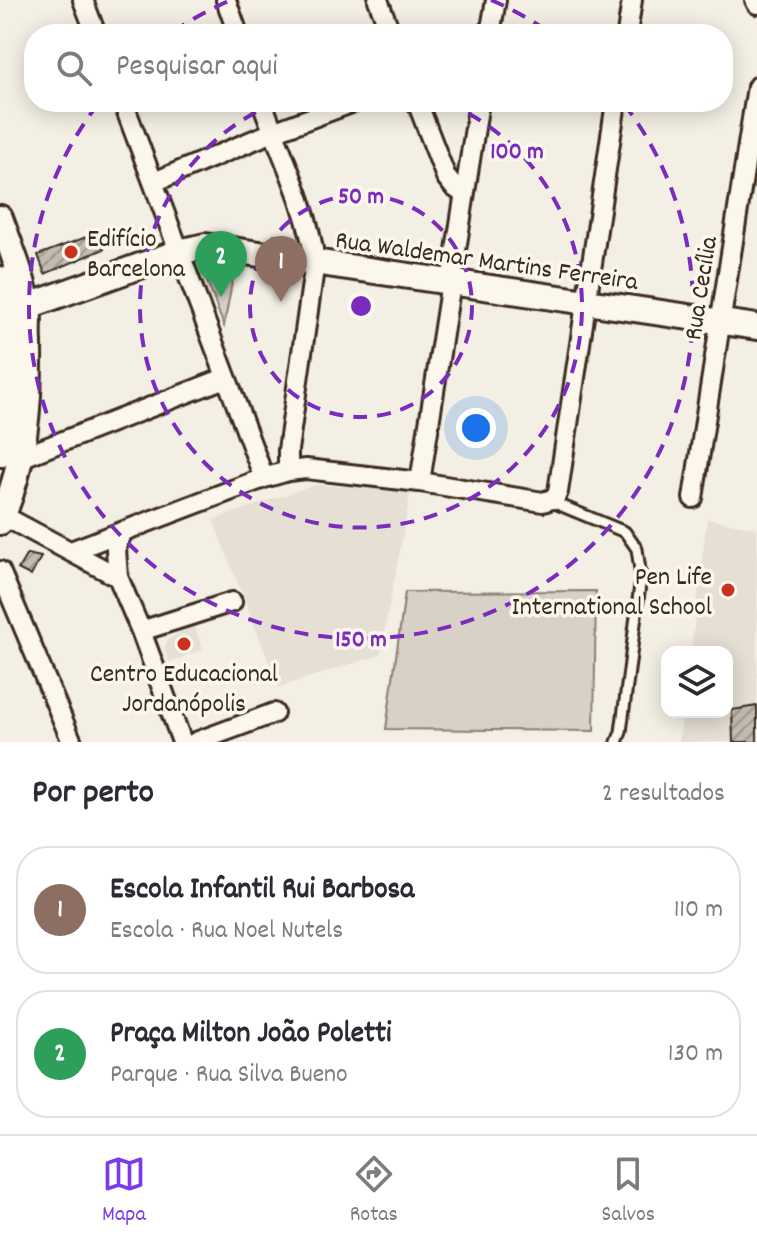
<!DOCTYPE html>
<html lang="pt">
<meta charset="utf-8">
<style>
body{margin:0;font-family:Dekko,sans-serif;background:#f7f7f7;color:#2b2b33}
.controls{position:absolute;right:24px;bottom:24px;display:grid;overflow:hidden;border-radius:16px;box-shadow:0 4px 20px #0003}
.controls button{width:72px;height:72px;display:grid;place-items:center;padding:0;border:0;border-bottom:2px solid #e1e1e2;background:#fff;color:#2b2b33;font:40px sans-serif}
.you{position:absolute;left:476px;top:428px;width:28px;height:28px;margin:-20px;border:6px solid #fff;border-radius:50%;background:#1a73e8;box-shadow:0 0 0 12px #1a73e833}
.badge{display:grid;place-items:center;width:52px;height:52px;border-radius:50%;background:#7c3aed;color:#fff;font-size:26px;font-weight:700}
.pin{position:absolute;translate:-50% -66px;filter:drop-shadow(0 2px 4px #0008)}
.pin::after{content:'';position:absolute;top:42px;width:28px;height:24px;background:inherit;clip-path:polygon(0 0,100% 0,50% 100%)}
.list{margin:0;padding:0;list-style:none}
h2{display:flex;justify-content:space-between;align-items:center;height:104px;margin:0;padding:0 32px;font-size:34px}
h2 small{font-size:26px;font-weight:400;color:#7c7c81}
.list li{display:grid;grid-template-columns:52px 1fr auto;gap:24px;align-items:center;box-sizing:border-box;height:128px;margin:0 16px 16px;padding:0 16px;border:2px solid #e1e1e2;border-radius:32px}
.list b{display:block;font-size:30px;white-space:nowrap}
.list p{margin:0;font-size:26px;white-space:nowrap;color:#7c7c81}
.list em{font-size:26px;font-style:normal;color:#7c7c81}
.icon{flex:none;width:44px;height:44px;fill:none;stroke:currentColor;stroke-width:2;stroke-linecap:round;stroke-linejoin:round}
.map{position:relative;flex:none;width:757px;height:742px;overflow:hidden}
.search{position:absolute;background:#fff;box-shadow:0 4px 20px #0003;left:24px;right:24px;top:24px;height:88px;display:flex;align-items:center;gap:20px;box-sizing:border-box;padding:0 28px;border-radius:32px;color:#7c7c81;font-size:30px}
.sheet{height:392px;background:#fff}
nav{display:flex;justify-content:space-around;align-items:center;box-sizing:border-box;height:112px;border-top:2px solid #e1e1e2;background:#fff;font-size:22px;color:#7c7c81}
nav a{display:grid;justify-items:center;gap:4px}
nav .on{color:#7c3aed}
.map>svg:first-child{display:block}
.built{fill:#e5dfd4}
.park{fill:url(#park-crowns);stroke:#8a7e72;stroke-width:2}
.pitch{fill:#d8d1c6;stroke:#8a7e72;stroke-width:2}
.building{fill:url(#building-hatch);stroke:#3b2a1e;stroke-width:2}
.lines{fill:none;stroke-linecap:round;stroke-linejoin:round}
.lane-casing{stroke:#3b2a1e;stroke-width:15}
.street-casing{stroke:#3b2a1e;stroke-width:24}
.secondary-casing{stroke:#3b2a1e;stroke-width:30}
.lane{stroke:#fbf7ec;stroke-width:9}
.street{stroke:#fbf7ec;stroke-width:18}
.secondary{stroke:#fbf7ec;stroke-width:24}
.ring{fill:none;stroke:#7b2cbf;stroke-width:4;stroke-dasharray:14 10}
.poi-dot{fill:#c8321e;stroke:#fbf7ec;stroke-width:3}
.labels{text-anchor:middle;stroke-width:7;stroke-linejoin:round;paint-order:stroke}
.poi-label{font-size:26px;fill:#3b2a1e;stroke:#fbf7ec;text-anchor:start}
.street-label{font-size:26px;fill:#3b2a1e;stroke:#fbf7ec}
.centre{fill:#7b2cbf;stroke:#fbf7ec;stroke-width:4}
.ring-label{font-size:24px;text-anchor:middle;font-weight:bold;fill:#7b2cbf;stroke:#fbf7ec;stroke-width:7;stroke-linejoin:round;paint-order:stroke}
</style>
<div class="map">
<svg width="757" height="742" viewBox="0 0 757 742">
<defs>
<pattern id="park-crowns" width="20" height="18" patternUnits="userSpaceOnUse" patternTransform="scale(2)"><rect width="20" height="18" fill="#d8d1c6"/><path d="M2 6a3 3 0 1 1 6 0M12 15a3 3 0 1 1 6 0" fill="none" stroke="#bab4aa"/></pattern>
<pattern id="building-hatch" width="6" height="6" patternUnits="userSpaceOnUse" patternTransform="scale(2)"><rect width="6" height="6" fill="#c3bbb0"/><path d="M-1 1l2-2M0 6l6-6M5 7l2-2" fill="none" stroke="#a0988f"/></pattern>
</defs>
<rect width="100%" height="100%" fill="#f3efe4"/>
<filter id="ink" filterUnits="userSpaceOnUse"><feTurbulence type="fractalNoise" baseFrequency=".0125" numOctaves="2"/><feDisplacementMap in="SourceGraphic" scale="16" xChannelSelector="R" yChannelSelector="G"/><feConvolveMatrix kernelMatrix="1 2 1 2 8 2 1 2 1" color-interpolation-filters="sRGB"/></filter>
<g filter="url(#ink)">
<!-- built -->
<path class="built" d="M314,485L411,490L380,655L279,687L213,520Z
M707,519L757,528V742H679L683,712H727V652H691Z
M194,626L203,649L169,662L164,649L168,639Z"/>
<!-- park -->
<path class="park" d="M235,266L224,326L202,268Z"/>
<!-- pitch -->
<path class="pitch" d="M596,591L594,731L386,729L405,592Z"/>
<!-- building -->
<path class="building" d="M97,233L104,249L45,274L38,255Z
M27,554L41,557L31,576L18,569Z
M757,706V742H733L732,710Z"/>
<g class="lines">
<defs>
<path id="lane" d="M550,501L625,532L637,549L641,577L621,732L617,742"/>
<path id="street" d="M83,0L96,34
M226,0L238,34
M378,0L391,34
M755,0L757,4
M490,34L496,0
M627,34L632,0
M123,102L264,478
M262,102C281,155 308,206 315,262L288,450V471
M417,102L446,177L454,187L464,194
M154,182L273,132L354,102
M20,458L225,378
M420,482L479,102
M693,498L757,87
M0,514L118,577L141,631L182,742
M71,551L264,478L288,471L306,469L420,482L543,502L555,498L558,492L616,102
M0,571L72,742
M118,577L116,549L122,533
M141,631L232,602
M196,742L274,713"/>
<path id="secondary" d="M0,218C10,246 23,277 28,306C30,317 28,330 29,342C30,403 25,466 0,522
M0,279C15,336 11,397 0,454
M9,313L179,252L205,246L757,327"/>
</defs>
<!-- lane casing -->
<use href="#lane" class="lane-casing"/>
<!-- street casing -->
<use href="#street" class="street-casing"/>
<!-- secondary casing -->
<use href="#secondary" class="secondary-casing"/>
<!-- lane -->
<use href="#lane" class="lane"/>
<!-- street -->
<use href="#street" class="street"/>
<!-- secondary -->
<use href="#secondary" class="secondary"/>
</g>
</g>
<!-- distance rings -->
<g class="ring">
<circle cx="361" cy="306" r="111"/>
<path d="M447 103A221 221 0 1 1 275 103"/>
<path d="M173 32A332 332 0 0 1 231 0M491 0A332 332 0 0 1 549 32M624 104A332 332 0 1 1 98 104"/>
</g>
<!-- markers -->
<g class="poi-dot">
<circle cx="71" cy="252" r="8"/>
<circle cx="728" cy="590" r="8"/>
<circle cx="184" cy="644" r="8"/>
</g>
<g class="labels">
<!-- poi labels -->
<g class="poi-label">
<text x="87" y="246">Edifício<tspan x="87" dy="30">Barcelona</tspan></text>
<text x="712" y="584" text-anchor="end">Pen Life<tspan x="712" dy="30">International School</tspan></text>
<text x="184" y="681" text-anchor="middle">Centro Educacional<tspan x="184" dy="30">Jordanópolis</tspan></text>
</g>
<!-- street labels -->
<g class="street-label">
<text transform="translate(487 259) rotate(8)" y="9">Rua Waldemar Martins Ferreira</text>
<text transform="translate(699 288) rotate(-81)" y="9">Rua Cecília</text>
</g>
</g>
<circle cx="361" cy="306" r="12" class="centre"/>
<g class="ring-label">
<text x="517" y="158">100 m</text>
<text x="361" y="203">50 m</text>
<text x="361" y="646">150 m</text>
</g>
</svg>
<div class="controls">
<button><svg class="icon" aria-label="layers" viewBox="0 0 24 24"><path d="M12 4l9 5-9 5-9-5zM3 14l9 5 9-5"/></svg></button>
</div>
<div class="you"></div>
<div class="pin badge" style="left:281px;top:302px;background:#8d6e63">1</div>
<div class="pin badge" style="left:221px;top:297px;background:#2e9e5b">2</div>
<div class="search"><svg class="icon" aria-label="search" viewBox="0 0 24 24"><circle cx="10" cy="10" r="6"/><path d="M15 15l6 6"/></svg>Pesquisar aqui</div>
</div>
<section class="sheet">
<h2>Por perto<small>2 resultados</small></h2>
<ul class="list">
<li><span class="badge" style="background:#8d6e63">1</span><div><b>Escola Infantil Rui Barbosa</b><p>Escola · Rua Noel Nutels</p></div><em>110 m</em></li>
<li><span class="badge" style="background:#2e9e5b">2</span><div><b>Praça Milton João Poletti</b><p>Parque · Rua Silva Bueno</p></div><em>130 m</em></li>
</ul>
</section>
<nav>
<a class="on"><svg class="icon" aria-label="map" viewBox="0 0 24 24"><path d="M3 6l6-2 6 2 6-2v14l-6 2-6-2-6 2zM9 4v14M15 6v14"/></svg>Mapa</a>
<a><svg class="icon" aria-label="directions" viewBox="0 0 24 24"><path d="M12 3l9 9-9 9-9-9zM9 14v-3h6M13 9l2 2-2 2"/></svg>Rotas</a>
<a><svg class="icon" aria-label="saved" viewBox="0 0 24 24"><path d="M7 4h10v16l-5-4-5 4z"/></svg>Salvos</a>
</nav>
